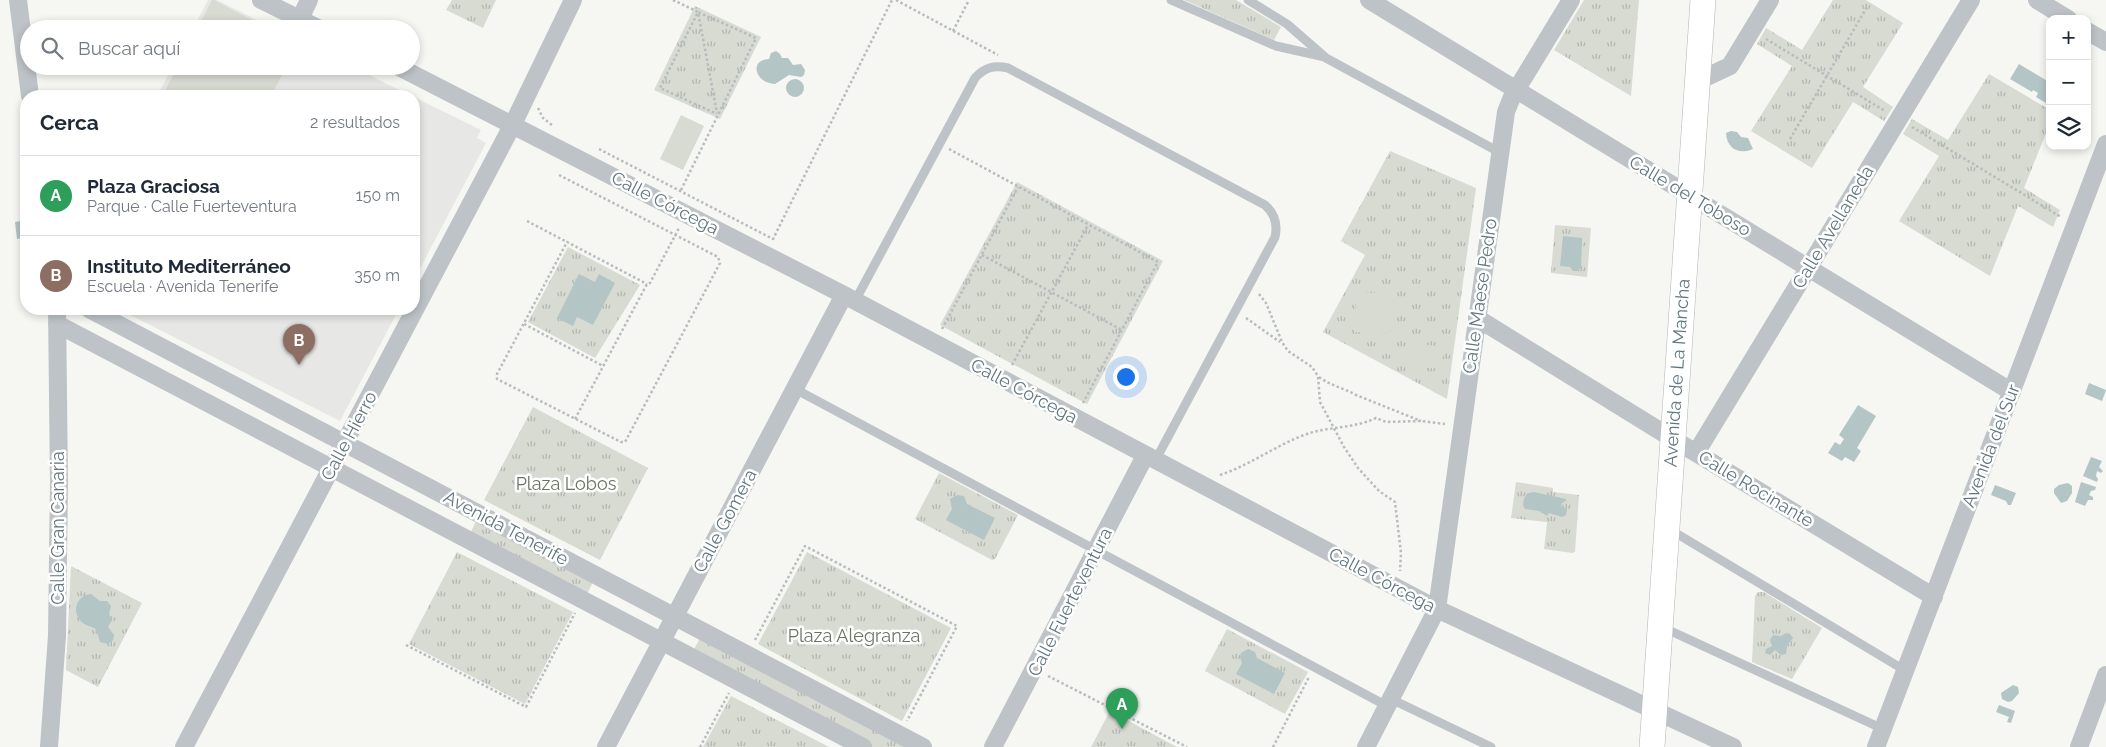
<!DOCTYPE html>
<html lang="es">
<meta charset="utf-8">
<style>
body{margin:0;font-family:Raleway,sans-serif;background:#f2f2f3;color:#1f2937}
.controls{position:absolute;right:15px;top:15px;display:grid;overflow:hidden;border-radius:10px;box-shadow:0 2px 8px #0003}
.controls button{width:45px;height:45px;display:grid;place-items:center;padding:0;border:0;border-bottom:1px solid #e0e1e3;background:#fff;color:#1f2937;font:25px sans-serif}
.you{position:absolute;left:1125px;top:376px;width:18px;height:18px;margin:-12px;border:4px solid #fff;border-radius:50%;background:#1a73e8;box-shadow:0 0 0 8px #1a73e833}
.badge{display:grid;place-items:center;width:32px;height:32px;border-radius:50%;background:#e32e26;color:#fff;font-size:16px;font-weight:700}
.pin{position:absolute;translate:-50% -41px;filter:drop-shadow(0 1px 2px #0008)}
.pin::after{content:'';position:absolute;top:26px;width:18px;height:15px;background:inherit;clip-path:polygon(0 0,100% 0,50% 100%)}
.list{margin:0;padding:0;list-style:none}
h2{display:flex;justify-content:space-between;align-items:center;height:65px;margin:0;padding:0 20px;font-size:21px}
h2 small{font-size:16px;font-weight:400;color:#747a83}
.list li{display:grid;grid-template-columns:32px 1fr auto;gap:15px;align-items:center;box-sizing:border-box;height:80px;padding:0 20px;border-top:1px solid #e0e1e3}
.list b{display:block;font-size:19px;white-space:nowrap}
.list p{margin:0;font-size:16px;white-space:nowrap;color:#747a83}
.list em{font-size:16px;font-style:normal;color:#747a83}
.icon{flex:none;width:28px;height:28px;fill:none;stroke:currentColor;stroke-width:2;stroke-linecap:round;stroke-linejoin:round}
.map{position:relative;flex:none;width:2106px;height:747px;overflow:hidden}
.search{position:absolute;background:#fff;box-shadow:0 2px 8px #0003;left:20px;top:20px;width:400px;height:55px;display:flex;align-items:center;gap:12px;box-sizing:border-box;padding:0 18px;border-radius:28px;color:#747a83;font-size:19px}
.panel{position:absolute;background:#fff;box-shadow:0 2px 8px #0003;left:20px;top:90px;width:400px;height:225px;border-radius:20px}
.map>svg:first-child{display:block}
.built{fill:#e7e7e6}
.park{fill:url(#park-tufts)}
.garden{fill:#d7dbd2}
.water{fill:#b4c5c6}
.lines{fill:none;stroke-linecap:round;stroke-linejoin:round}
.secondary-casing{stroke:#afb8ba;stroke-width:26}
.path{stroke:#b7bcbe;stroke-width:2.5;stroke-dasharray:2.5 2.5;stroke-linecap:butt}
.lane{stroke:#bdc3c6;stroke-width:9}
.street{stroke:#bdc3c6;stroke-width:18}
.secondary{stroke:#fff;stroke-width:25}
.labels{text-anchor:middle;stroke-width:5;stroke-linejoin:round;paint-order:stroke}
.street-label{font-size:18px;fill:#61777e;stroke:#fff}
.park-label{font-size:18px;fill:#687660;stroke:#fff}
</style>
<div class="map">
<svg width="2106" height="747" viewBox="0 0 2106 747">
<defs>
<pattern id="park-tufts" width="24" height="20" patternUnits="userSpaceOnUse" patternTransform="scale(1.25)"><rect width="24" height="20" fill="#d7dbd2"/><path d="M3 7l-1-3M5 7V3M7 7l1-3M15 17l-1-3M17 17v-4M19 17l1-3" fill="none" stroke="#b2b6b0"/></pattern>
</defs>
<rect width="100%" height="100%" fill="#f6f6f3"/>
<!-- built -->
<path class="built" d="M208,0H217L275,29H193Z
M173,66H351L411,96H157Z
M414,97L481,130L477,138L486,143L414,280Z
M118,309H399L340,421Z"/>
<!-- park -->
<path class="park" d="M452,0H496L483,28L446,10Z
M1184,0H1236L1281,27L1274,40Z
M1584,0H1639L1631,96L1554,50Z
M1833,0H1866L1903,23L1863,87L1893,107L1884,121L1853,102L1812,168L1751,131L1792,66L1757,44L1766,28L1802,50Z
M695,6L761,37L720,119L654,90Z
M1989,74L2050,110V123L2024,188L2060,210L2053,227L2018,206L1990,276L1899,221L1939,156L1903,134L1912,119L1948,140Z
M1390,151L1476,188L1447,399L1323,332L1365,255L1341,241Z
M1017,182L1163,261L1087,404L940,325Z
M1555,225L1591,228L1587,277L1551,273Z
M568,247L640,285L595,358L528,322Z
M533,407L648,468L600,560L484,500Z
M939,473L1018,515L995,559L992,560L915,519Z
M1516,482L1553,488V492L1579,495L1575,552L1572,553L1544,549L1547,522L1511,518Z
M477,519L594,580L586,596L470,534Z
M457,552L573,612L525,704L409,644Z
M807,552L951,628L902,721L758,644Z
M71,566L142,603L98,687L66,670Z
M1758,592H1764L1822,628L1792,679L1752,662L1755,596Z
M1227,629L1308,672L1285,714L1205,671Z
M701,636L913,747H870L692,653Z
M731,696L829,747H703Z
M1110,711L1177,747H1091Z"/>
<!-- garden -->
<path class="garden" d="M212,0H214L269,29H197Z
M178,66H287L271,96H162Z
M681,115L704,126L683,170L660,159Z
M1357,292L1393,294L1390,334L1354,332Z
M1406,344L1444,346L1442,369L1405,366Z"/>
<!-- water -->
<path class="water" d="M776,51L780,54L782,58H788L793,65L801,64L805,70L804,75L801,77L789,75L775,84C756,84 748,60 769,59L771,53Z
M2019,64L2049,82L2046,86L2050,88V97L2046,103L2036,97L2038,93L2033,90L2032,92L2010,79Z
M786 88a9 9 0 1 1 18 0a9 9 0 1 1-18 0Z
M1731,131L1737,132L1741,137L1748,138L1753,149C1739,155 1727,149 1726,133Z
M26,220V237L17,239L15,222Z
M1563,236L1582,238L1581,268L1577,271H1573L1570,267L1560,266Z
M579,274L595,282L599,274L615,283L593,325L577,317L573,326L557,318Z
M2089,383L2106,390L2102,401L2085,394Z
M1858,405L1876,416L1857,448L1861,451L1854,462L1845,457L1842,461L1828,453L1835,442L1840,445L1844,439L1839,435Z
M2091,457L2102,461L2099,467L2103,471L2101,473L2097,471L2096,476L2098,479L2097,482L2083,476Z
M2081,482L2096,487L2095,490L2091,491L2089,495L2093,497V500H2088L2085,506L2075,502Z
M2068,483L2072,486V493L2067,501L2061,503L2054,493V489L2059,485Z
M1995,485L2016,493L2011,505H2008L2006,501L1991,495Z
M1534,492L1566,499V501L1562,503L1561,507L1567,509L1566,515L1562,517L1549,513L1547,516L1539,511L1525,509C1521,504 1524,497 1528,493Z
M957,495L964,496L967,504L995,518L984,540L946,520L952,509L950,499Z
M91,594L100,601H107L111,606L109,614L112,620L108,627L114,635L113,640L108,644L100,642L96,629C91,626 85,626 81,621C71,611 77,595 91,594Z
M1786,633L1790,634L1793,638L1787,646L1786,654L1781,655L1775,650L1770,655L1765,653L1766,649L1772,646L1770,640L1773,635L1781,636Z
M1248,649L1255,652L1257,658L1285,673L1274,694L1236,674L1242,663L1240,657L1241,653Z
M2013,685L2018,687L2019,693L2012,701L2008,702L2002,699L2001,693Z
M1999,705L2015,711L2011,723L2007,722L2009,717L1996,712Z"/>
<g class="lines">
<defs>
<path id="secondary" d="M1652,747L1703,0"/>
</defs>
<!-- secondary casing -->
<use href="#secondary" class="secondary-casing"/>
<!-- path -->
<path class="path" d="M673,0L698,12L717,113
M896,0L998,55
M953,31L969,0
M1766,39L1885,111
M538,108L543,118L552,125
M1912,127L2061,217
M1790,139L1867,7
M599,149L773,239L892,0
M949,149L1158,262L1083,403
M559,175L718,257L720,263L625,442H621L497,379V374L567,242L647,284
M681,190L756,38L698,12L660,88L717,114
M527,221L567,242
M982,255L1122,330
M1259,294L1266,303L1282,342L1288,351L1312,367L1318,376L1320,402L1344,447L1358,468L1379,491L1395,502L1401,553L1400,571
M1246,318L1280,342
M524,324L603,366
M942,329L1018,187
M1012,365L1088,225
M1319,377C1331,386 1344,388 1356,395L1421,421
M575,419L647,284L650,283L679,228
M1220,475C1250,465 1275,446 1304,435C1328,426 1353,429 1376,418L1386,422L1421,421L1445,424
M755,640L805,546L957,626L907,721
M406,645L526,707L575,613
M1048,676L1187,747
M700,747L729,693
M1273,747L1309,677"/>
<!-- lane -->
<path class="lane" d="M1171,0L1276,46L1325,57
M1248,0L1287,24L1326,58L1499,152
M855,301L975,78C985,67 994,65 1008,68L1265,205C1275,214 1278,224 1275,237L1155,461
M795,389L1387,706
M1669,529L1906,671
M1662,627L1883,729
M1391,699L1491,747"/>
<!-- street -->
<path class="street" d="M18,0L30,96
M261,0L320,29
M1369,0L2012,392
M2037,0L2068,19
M300,19L309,0
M2087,31L2106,42
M397,66L844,295L1437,609L1733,747
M1698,81L1730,66L1770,0
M89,309L923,747
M1477,318L1673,439L1934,597
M57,324L863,747
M1696,453L1971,0
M49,747L57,636L59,482L57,309
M184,747L513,124L573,0
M606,747L844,295
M993,747L1145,456
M1366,747L1437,609L1506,112L1512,97L1571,0
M1876,747L2106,144
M2079,747L2106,675"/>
<!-- secondary -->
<use href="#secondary" class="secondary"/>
</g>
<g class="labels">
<!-- street labels -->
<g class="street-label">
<text transform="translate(1690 196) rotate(31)" y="6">Calle del Toboso</text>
<text transform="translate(665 203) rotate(27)" y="6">Calle Córcega</text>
<text transform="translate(1833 227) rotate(-59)" y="6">Calle Avellaneda</text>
<text transform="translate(1480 296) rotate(-82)" y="6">Calle Maese Pedro</text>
<text transform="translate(1677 373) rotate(-86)" y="6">Avenida de La Mancha</text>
<text transform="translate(1024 391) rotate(28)" y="6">Calle Córcega</text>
<text transform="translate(349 436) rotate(-62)" y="6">Calle Hierro</text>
<text transform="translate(1991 446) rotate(-69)" y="6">Avenida del Sur</text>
<text transform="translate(1756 489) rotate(31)" y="6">Calle Rocinante</text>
<text transform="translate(725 521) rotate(-62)" y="6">Calle Gomera</text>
<text transform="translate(58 528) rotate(-90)" y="6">Calle Gran Canaria</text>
<text transform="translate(506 528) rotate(28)" y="6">Avenida Tenerife</text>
<text transform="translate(1382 580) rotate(28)" y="6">Calle Córcega</text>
<text transform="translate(1070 602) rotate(-63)" y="6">Calle Fuerteventura</text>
</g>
<!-- park labels -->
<g class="park-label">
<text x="566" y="490">Plaza Lobos</text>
<text x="854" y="642">Plaza Alegranza</text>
</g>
</g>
</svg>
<div class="controls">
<button>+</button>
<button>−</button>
<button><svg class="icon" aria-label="layers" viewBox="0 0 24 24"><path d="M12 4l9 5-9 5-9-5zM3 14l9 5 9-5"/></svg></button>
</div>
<div class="you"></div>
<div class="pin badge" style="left:1122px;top:729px;background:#2e9e5b">A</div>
<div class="pin badge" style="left:299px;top:365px;background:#8d6e63">B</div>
<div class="search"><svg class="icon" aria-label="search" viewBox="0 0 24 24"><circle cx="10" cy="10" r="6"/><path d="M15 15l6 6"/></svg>Buscar aquí</div>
<section class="panel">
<h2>Cerca<small>2 resultados</small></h2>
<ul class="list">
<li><span class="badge" style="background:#2e9e5b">A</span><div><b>Plaza Graciosa</b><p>Parque · Calle Fuerteventura</p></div><em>150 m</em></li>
<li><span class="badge" style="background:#8d6e63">B</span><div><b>Instituto Mediterráneo</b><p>Escuela · Avenida Tenerife</p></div><em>350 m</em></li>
</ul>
</section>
</div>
